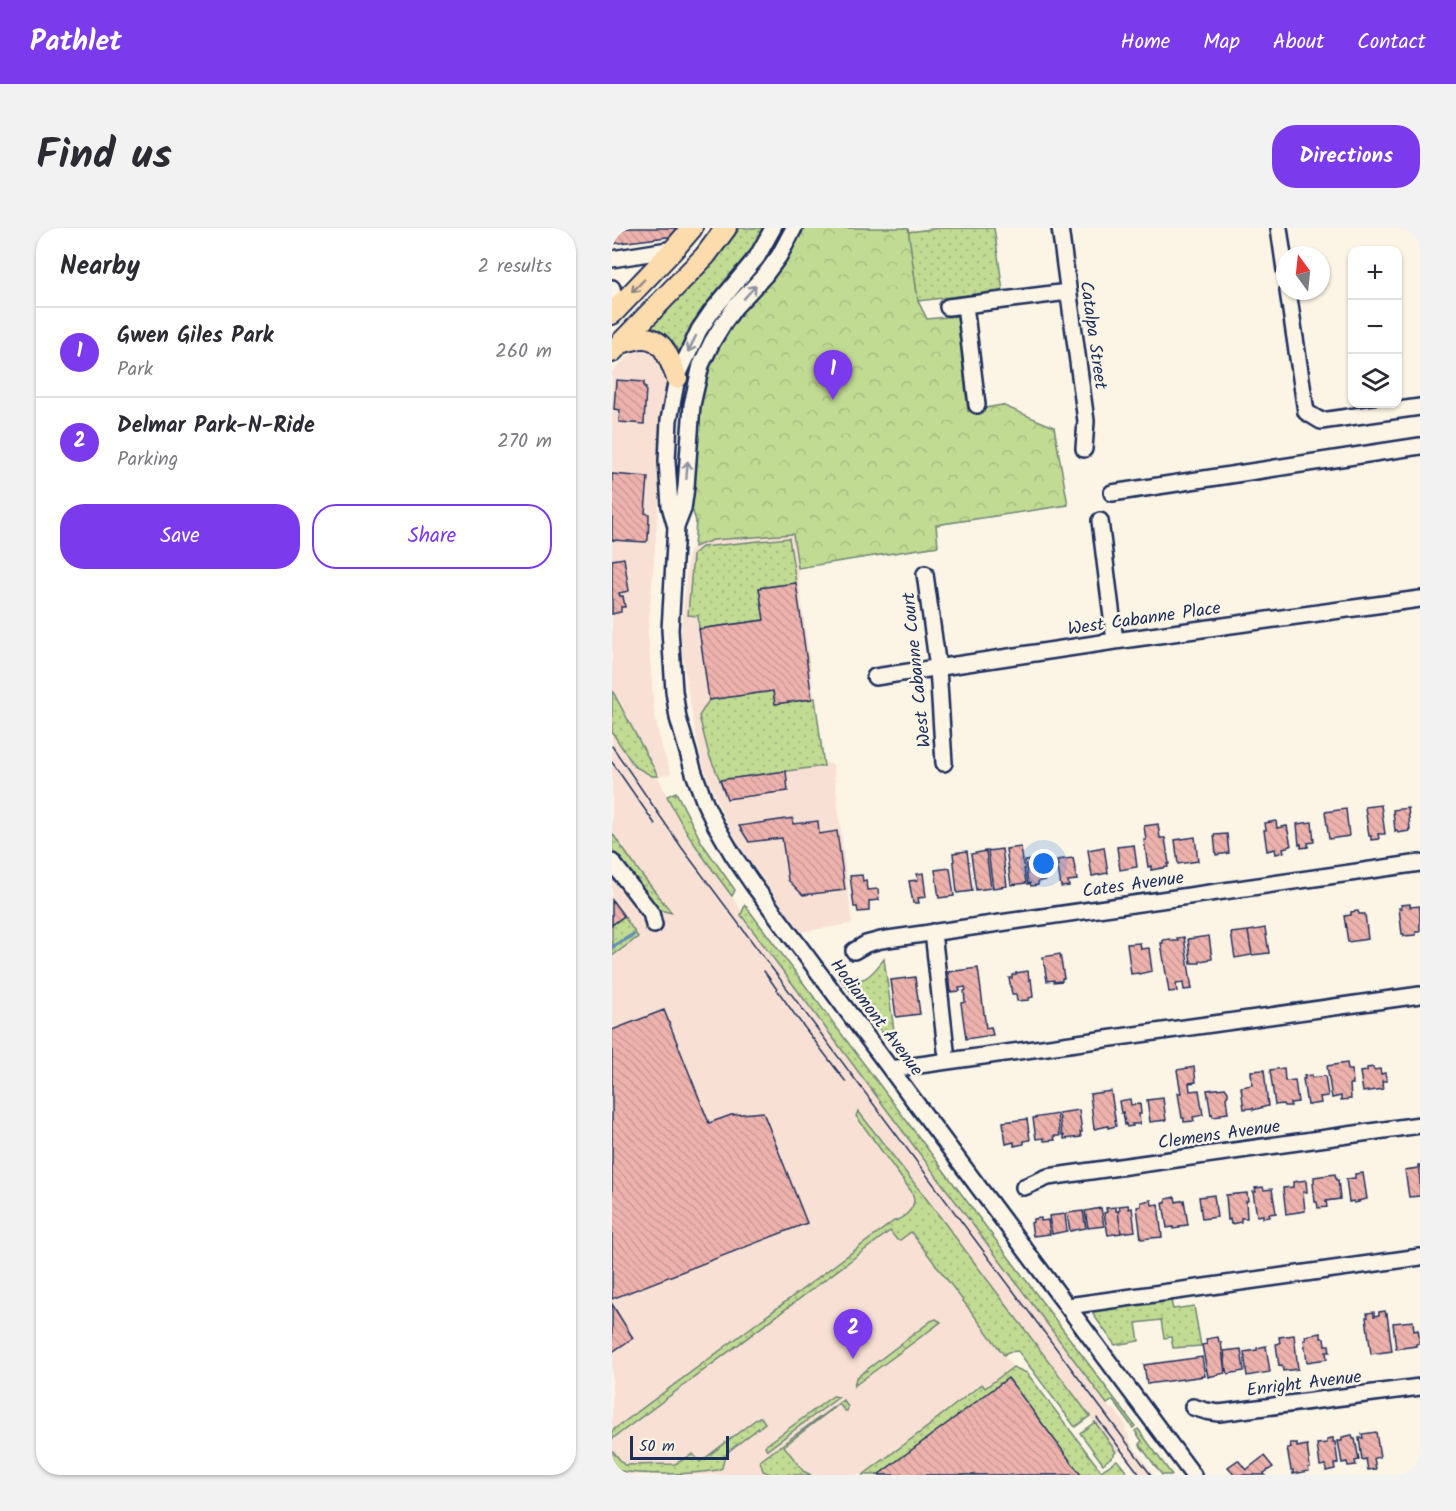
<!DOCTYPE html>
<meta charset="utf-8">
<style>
body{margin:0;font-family:Kalam,sans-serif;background:#f2f2f3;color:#2b2b33}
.controls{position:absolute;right:18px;top:18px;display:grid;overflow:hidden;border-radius:12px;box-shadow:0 2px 4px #0004}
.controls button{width:54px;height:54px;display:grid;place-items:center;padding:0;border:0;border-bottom:2px solid #e1e1e2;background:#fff;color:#2b2b33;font:30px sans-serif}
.compass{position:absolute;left:664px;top:18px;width:54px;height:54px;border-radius:50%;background:#fff;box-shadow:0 2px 4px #0004;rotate:345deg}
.scale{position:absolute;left:18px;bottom:15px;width:99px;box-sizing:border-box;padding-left:6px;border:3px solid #1b2f5e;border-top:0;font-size:16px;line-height:21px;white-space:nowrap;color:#1b2f5e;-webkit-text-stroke:4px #fcf5e5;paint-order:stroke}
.you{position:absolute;left:432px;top:636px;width:21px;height:21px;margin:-15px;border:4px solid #fff;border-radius:50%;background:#1a73e8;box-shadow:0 0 0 9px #1a73e833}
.badge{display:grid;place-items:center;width:39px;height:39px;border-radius:50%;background:#7c3aed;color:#fff;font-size:20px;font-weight:700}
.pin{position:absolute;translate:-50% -50px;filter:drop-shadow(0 2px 3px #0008)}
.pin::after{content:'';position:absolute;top:32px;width:21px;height:18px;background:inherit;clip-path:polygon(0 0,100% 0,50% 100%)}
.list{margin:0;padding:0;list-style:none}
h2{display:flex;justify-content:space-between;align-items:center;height:78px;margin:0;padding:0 24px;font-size:26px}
h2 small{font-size:20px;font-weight:400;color:#7c7c81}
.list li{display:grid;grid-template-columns:39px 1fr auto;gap:18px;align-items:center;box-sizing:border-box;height:90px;padding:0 24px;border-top:2px solid #e1e1e2}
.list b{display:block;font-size:22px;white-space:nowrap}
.list p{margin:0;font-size:20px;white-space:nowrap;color:#7c7c81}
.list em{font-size:20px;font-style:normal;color:#7c7c81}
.actions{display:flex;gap:12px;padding:18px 24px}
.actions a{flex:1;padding:14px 0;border:2px solid #7c3aed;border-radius:24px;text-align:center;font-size:21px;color:#7c3aed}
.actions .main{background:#7c3aed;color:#fff}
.icon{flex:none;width:33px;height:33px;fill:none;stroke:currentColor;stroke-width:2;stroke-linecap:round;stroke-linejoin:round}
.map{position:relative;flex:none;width:808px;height:1247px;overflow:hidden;border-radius:24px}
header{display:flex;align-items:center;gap:36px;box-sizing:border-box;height:84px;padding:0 30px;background:#7c3aed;color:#fff}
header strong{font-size:28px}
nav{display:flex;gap:33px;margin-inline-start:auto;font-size:21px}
.intro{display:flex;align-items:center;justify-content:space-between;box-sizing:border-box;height:144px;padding:0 36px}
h1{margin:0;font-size:42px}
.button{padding:15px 27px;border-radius:24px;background:#7c3aed;color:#fff;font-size:21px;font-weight:700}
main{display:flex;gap:36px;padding:0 36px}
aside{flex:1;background:#fff;border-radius:24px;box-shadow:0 2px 4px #0004}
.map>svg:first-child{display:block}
.built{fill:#f8e1d4}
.grass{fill:url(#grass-dots);stroke:#6e8578;stroke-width:1.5}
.forest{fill:url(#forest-crowns);stroke:#6e8578;stroke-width:1.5}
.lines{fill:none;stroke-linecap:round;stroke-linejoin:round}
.stream{stroke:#628eb7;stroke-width:4}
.building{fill:url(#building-back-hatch);stroke:#1b2f5e;stroke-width:1.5}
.minor-casing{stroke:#1b2f5e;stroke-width:20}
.major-casing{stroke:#1b2f5e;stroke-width:24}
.minor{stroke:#fcf5e5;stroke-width:15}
.major{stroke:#fcdcac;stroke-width:20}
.tram{stroke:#1b2f5e;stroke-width:1.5}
.oneway{stroke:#8c8685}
.oneway2{stroke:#8c92a2}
.labels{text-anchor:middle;stroke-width:5;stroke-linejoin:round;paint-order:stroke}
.street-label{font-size:18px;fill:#1b2f5e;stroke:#fcf5e5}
</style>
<header>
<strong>Pathlet</strong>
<nav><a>Home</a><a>Map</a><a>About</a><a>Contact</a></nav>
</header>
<div class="intro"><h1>Find us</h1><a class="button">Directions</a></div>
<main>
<aside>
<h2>Nearby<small>2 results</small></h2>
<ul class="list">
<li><span class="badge">1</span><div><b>Gwen Giles Park</b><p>Park</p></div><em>260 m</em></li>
<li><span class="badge">2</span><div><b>Delmar Park-N-Ride</b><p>Parking</p></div><em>270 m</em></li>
</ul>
<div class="actions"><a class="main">Save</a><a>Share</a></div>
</aside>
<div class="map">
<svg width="808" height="1247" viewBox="0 0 808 1247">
<defs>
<pattern id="grass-dots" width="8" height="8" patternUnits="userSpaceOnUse" patternTransform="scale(1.5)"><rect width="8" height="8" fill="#c1db92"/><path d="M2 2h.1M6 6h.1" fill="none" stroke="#a5bc80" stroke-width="1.8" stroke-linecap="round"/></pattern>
<pattern id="forest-crowns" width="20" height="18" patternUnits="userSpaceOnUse" patternTransform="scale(1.5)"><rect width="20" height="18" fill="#c1db92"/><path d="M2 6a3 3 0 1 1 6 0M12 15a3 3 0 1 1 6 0" fill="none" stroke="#a5bc80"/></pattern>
<pattern id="building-back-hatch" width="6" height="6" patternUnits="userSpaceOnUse" patternTransform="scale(1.5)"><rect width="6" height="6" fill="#edb2ac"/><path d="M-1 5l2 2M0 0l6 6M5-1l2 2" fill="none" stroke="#cb9996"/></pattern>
</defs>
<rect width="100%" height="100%" fill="#fcf5e5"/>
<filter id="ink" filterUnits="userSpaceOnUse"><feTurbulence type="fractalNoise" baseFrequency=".0167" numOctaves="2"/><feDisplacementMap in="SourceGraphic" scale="12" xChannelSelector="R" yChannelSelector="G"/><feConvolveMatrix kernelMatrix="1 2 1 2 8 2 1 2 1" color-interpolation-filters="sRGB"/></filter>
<g filter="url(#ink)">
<!-- built -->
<path class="built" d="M26,118L45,121L56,144L55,175L36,405L42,482L48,514L59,545L46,549L73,603L130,683L129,687L499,1182L501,1180L506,1186L514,1197L513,1203L517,1208L518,1214L542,1247H526L507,1222L504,1224L313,969L246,884L299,963L302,971L301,978L290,991L401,1139L259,1247H0V504L22,538L46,548L0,462V144Z
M181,306L211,535L221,536L240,696L188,704L132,625L114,593L97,554L88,526L79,481L72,439L69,405L76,326L79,321L91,314L101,311Z"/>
<!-- grass -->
<path class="grass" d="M128,0H154L132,37L89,85L68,125L66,126L37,102L111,23Z
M328,0H382L391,63L306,73L296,4Z
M177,310L184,355L147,360L152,392L87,401L86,388L76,387L81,327L90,319Z
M0,462L46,548H40L22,538L0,504Z
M161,463L163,476L203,470L212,538L108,552L97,527L87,488L97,472Z
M64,564L90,615L123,662L120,668C96,636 72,604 55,568Z
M0,605L26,642L60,685L48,682L43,678L25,655L0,622Z
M133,677L523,1198L521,1200L501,1172L495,1176L129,687Z
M12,688L26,709L0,728V697Z
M272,731L285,824L228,750C252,757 258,749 272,731Z
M246,883L313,969L478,1188L463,1199L406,1123L396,1124L392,1127L299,1004L288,1012H285L278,1003L0,1211V1203L282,993C290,991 302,982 302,972C302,970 300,965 299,963L244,888Z
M558,1069L561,1081L582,1078L589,1118L561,1120L559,1109L552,1110L549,1092L524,1095L527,1113L503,1117L478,1082Z
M324,1091L329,1094L242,1158L244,1150L319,1093Z
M401,1139L415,1145L489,1243L505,1232L517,1247H251L318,1197V1196L370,1156L373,1160Z
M221,1168L227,1169L155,1222L153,1218Z
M231,1172L236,1179L235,1183H233L227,1176L172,1218L191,1243L199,1247H161L151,1243L148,1233Z
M147,1189H149L153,1195L117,1223L113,1228L110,1240L106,1242C72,1247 34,1247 0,1242V1222L12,1237L63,1236L81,1226L88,1234Z
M483,1194L504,1224L502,1226V1227L491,1236L468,1205Z
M526,1201L560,1247H550L527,1216L530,1213L523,1203Z"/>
<!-- forest -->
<path class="forest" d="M188,0H296L306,73L315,91L345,88L356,183L390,177L442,199L456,277L324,297L326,318L186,340L181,306L101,312L82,319L84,293L80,281L87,184L89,167L97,133L111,106Z"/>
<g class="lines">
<!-- stream -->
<path class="stream" d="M0,719L21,707"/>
</g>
<!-- building -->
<path class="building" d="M0,0H64L63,8L0,16Z
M4,152L32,154V160H34L32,196L7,194L8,182L2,181Z
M0,246L36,249L33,285L37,286V289L36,312L34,314L0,312Z
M12,330L17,363L7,365L8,368H11L13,379H9V384L0,386V332Z
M184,355L200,471L163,476L161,463L97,472L87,401L152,392L147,360Z
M174,543L176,563L115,571L108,552Z
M769,577L773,606H766L767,611L759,612V608H757L753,579Z
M796,580L798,601H797V603L786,605L785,602L783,603L781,582Z
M734,581L737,608L717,611L713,584Z
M181,590V596L206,593L207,606L225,603L233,662L191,667L176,652L170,610L137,614L127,598Z
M664,593L665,600L675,598L679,618L671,620L672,624L664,626L663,621L655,623L652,602H654L653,595Z
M700,594L702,614L696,615V619L689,620V616L687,617L685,596Z
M546,596L548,610H553L557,636H555L556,639L539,642V638L536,639L532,612H534L532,598Z
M615,606L617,625L604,627L602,607Z
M583,609L586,633L566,636L563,612Z
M522,617L525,639L508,642L505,619Z
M409,619L414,655L399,657L394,621Z
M492,619L496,645L480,648L476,622Z
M390,621L395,658L381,660L376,623Z
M355,623L360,663L345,665L341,625Z
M374,623L379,660L364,662L359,626Z
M431,630V633H433L435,641H433L434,652L426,654V657L419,658L418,655L416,656L413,633Z
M461,630L465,652L456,653L457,658L449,659L445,632Z
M338,640L342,668L327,670L323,642Z
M311,645L314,669L306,670L307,675H301L297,653L306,652L305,646Z
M250,647L251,653L254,652L255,662L266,661L267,672L257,673V683L246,684L245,679H242L238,648Z
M0,672L12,688L0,697Z
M798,676V679L808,678V704H804V707L792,708V706H790L787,680H790L789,677Z
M746,683L747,686H753L756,711L736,714L732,688L739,687V684Z
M653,700L657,725L640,727L636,703Z
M636,703L640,727L623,730L619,705Z
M597,708L600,731L588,733V735H579L576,711Z
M572,709L580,761L572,762L571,755L564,756L565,763L557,764L549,715H551V712L558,711L559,713H566L565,710Z
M528,715L529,721L537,720L540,743L527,746L526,745L519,746L515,716Z
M448,726L452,750H450V753L442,754V752L435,753L431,729Z
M366,740L374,800L379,799L381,807L354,811L349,775L353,774L352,763L354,762L353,759L347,760L348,763L338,764L336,744Z
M416,743L417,752L419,751L421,769L417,770V772L405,773L404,766H400L397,750H400V747L404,746V745Z
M303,749L308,786L284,789L279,752Z
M52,782L97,895L119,887L151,884L195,995L0,1071V802Z
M735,835L736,842H740L741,856H738L739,871L729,872V868L720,870L715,838Z
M582,839L584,854L577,855L578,863L587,862L591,887L581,889L582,893L572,894V890H570L566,865H569L565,842Z
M761,839L762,842L768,841L769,846L773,845L775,853H770L771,861L751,864L748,844L755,843V840Z
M672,840L673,853L683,852L686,874L678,875L679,878H672L671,876L663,877L658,842Z
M652,842L656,878L641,882V880L632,881L629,859L640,857L639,843Z
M700,847V850L713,848L716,868L708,869L709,875L696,877L695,871H694L691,851H693L692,848Z
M613,860L616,864V867L614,870L616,885L608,886L609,888L601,889L600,886L599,887L595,862Z
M499,863L504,898L496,900V898L482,901L478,866Z
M551,870L554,892L538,894L535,872Z
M518,871L519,877L528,876L529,886H527L528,896H520L521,898L515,899L514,896L513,897L511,884L509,885L507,873Z
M467,882L470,904H468L469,909L452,911V907H450L447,885Z
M445,886L448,908H442L443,912L432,913V910L424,911L421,890Z
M415,891L418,912L412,913V916L402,918V914L394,916L391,894Z
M806,937H808V968L797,969L793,942L806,940Z
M751,945L755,971L746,973L747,974L742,975V973L737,974L734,951L743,950V946Z
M723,946L724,952H726L728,971L714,973L715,979L706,980L705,974H703L701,955H702V949Z
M694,952L695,964H691L693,983L674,986L671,960L681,959V954Z
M651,959L652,962L660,961L664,985L657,986L658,989L651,990V987L645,988L641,964H644L643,960Z
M635,965L636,973H634L635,990H629V994L619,996L618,991L616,992L614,967Z
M602,967L605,989L590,991L587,969Z
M563,969L564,974L572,972L576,997L567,998L568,1000L561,1001V999L555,1000L551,975H554V971Z
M539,972L540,977L546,976L550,1009L529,1011L525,979L529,978V974Z
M516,977L517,981L520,980L523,1003L509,1005L506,983L508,982L507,978Z
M504,979V983H506L509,1005L496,1007L492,985L495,984L494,980Z
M489,980L492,998L476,1000L473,983Z
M471,983L474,1000L458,1003L455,985Z
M453,986L455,1003L440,1006L437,988Z
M429,990V993L436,992L438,1006L421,1008L419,995L421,994V991Z
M0,1076L21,1110L0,1124Z
M773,1083L774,1087L775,1086L780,1123L759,1126L754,1089H756L755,1085L762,1084V1088L767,1087V1084Z
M801,1093L802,1103L806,1102L808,1115L804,1116V1118L784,1121L781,1095Z
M709,1105V1110H712L713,1117H717L718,1124H714L715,1131L695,1134L692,1112H694L693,1108Z
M682,1107L686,1141L671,1143L670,1137L667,1138L664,1116L668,1115L667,1109Z
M606,1109L607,1114H609L613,1145L596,1149L590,1117L595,1116L594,1111Z
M654,1118L658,1144L635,1148L632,1124L645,1122V1120Z
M629,1121L632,1143L616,1146L615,1141L614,1142L612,1123Z
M590,1129L593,1148L535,1156L532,1137Z
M396,1150L469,1247H266Z
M764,1204L768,1229L762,1230L764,1241L756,1242L754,1231L750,1232L747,1210H751L750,1206Z
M740,1207L741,1211H743L747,1232L743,1233L744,1237L736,1238L735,1234L730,1235L726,1213H730V1209Z
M721,1210V1214H723L726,1235L722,1236L723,1241L714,1243V1237L708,1238L705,1216L715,1215V1211Z
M678,1215H685V1219L695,1217L698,1239L696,1240L697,1243L681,1246V1242H679L675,1220H679Z
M652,1228L661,1239L652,1245L653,1247H622L616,1239L626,1232L634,1242Z"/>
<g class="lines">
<defs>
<path id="minor" d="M182,0L167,28L153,47L123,79L111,96L100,114L89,137L80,177L74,259L71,281L64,299L58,402L62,463L66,490L82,545L93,575L103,596L121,627L140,655L581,1247
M448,0L474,193L472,221
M667,0L673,42
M0,31L62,21
M0,60L5,80
M676,63L694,184L709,193L808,179
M353,77L365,177
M336,79L456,64
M500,265L808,218
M488,293L503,413
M64,299L58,278L55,233L57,192L65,150L87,102L100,83L145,29L161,0
M313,346L326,440L332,535
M263,449L503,413L808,371
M0,634L39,685L42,697
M321,704L334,822
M242,723L254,716L269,712L808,635
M279,841L808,767
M412,959L436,949L808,897
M456,1078L808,1029
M581,1179L594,1183L607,1185L808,1159"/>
<path id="major" d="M0,86L62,21L80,0
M9,115C16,113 22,111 29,110C52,108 58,133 65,150
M0,124L93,28L114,0"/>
</defs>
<!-- minor casing -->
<use href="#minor" class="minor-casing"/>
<!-- major casing -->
<use href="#major" class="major-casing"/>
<!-- minor -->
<use href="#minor" class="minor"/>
<!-- major -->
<use href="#major" class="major"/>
<!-- tram -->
<path class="tram" d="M0,518L70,620L539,1247
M0,534L43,596
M152,743L183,787L234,854
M485,1190L528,1247"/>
</g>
<!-- one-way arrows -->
<defs><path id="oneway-shaft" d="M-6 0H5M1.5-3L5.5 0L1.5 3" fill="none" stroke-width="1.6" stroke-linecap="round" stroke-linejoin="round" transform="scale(1.5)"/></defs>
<use class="oneway" href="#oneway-shaft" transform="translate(26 58) rotate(134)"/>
<g class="oneway2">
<use href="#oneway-shaft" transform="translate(138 64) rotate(-47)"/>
<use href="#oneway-shaft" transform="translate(80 116) rotate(116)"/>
<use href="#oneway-shaft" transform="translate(75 242) rotate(-86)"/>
</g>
</g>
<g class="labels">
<!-- street labels -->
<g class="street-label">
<text transform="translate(482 107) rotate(82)" y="6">Catalpa Street</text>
<text transform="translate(532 390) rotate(-8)" y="6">West Cabanne Place</text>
<text transform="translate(304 442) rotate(-96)" y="6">West Cabanne Court</text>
<text transform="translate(521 656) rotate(-8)" y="6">Cates Avenue</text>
<text transform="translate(265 789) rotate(53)" y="6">Hodiamont Avenue</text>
<text transform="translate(607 906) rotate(-8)" y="6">Clemens Avenue</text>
<text transform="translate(692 1155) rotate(-7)" y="6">Enright Avenue</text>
</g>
</g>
</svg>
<div class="controls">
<button>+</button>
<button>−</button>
<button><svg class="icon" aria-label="layers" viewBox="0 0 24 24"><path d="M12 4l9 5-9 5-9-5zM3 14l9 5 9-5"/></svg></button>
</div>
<svg class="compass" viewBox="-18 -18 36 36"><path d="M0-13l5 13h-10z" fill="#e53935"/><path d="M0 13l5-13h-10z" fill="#7c7c81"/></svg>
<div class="scale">50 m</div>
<div class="you"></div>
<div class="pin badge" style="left:221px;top:172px">1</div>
<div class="pin badge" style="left:241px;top:1131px">2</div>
</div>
</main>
